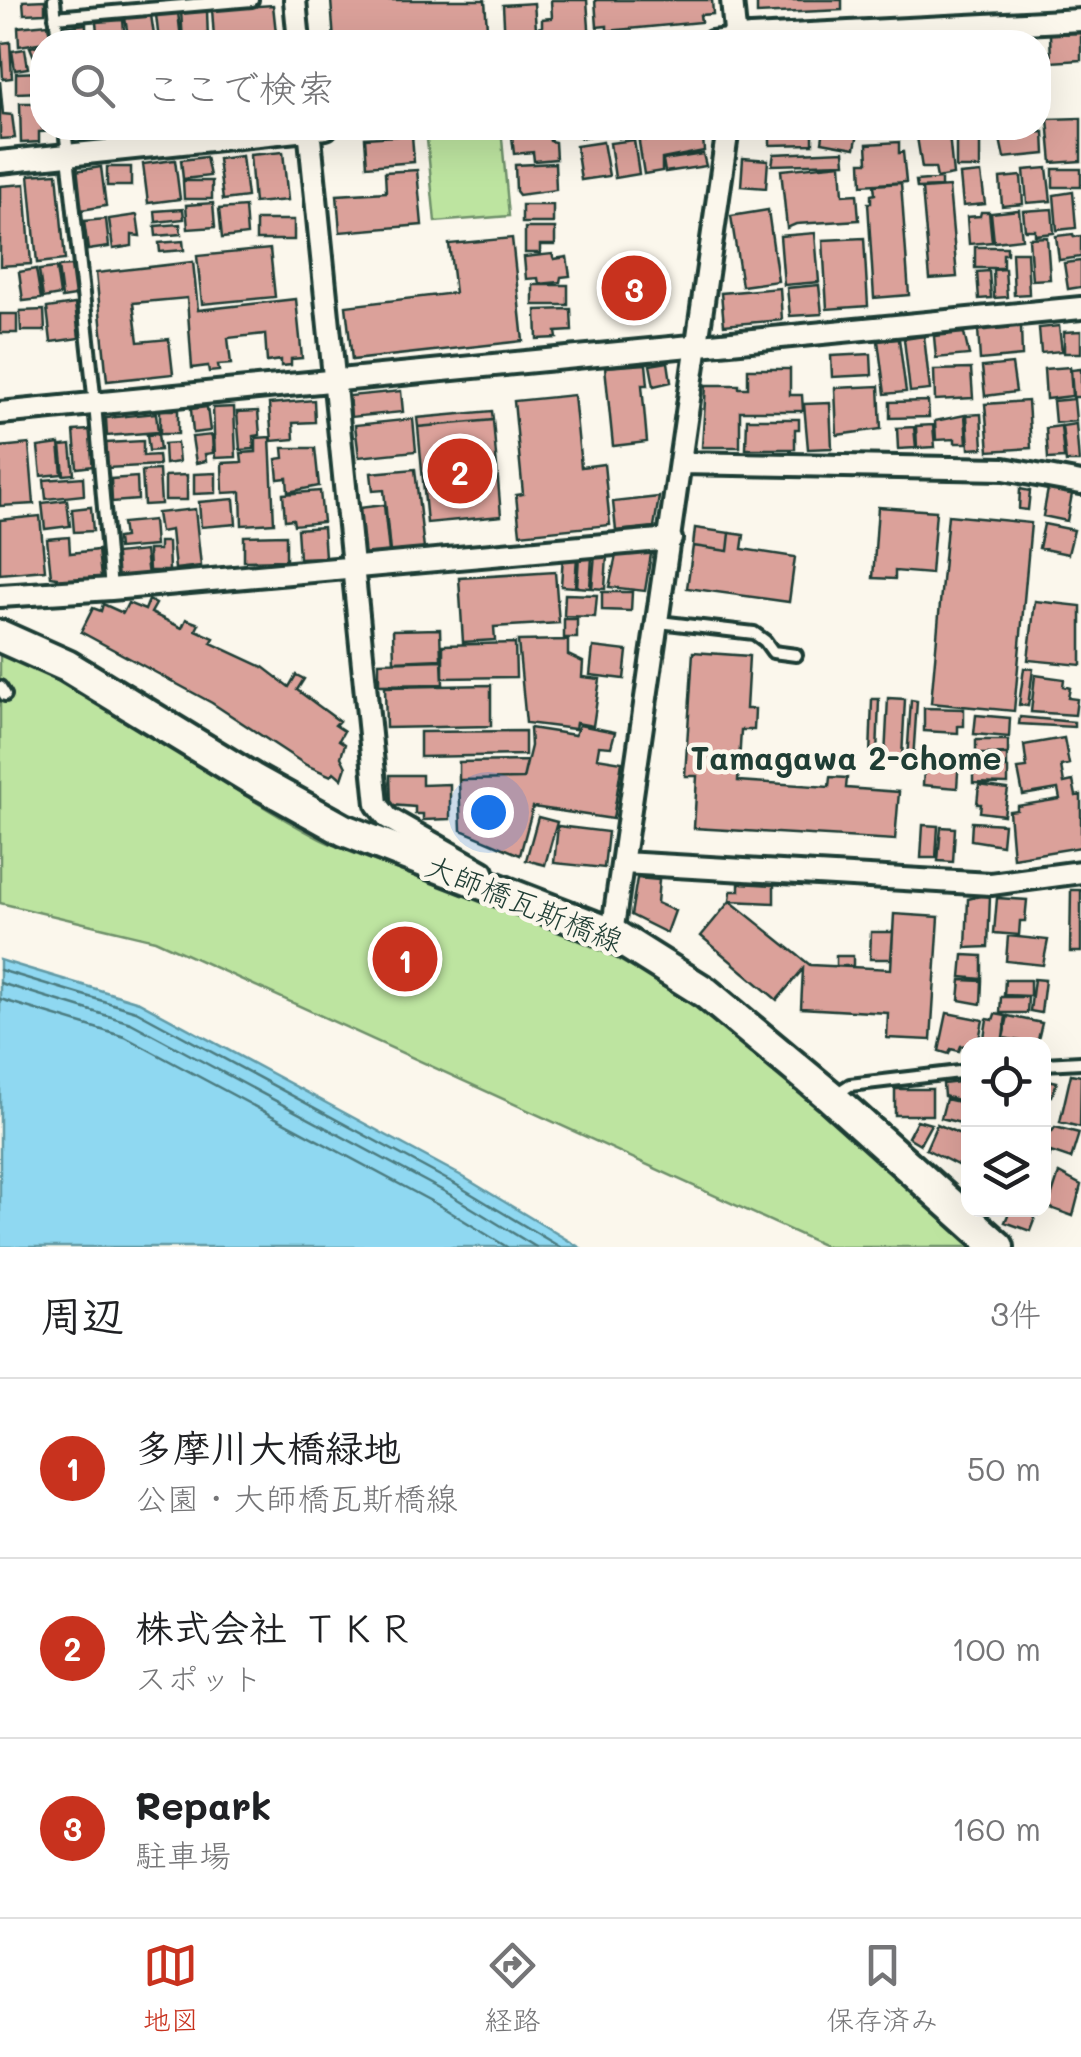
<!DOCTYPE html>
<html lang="ja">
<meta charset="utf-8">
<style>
body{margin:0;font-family:Mali,"Klee One",sans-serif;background:#f2f2f2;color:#202124}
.controls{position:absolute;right:30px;bottom:30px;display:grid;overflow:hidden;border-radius:20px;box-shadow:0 10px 40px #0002}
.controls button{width:90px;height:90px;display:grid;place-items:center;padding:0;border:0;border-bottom:2px solid #e0e0e0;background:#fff;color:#202124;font:50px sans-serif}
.you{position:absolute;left:488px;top:812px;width:35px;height:35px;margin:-25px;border:8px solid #fff;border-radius:50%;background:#1a73e8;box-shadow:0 0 0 15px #1a73e833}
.badge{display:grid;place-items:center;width:65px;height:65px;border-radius:50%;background:#c8321e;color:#fff;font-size:32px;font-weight:700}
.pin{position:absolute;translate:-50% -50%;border:5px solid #fff;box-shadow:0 2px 10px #0006}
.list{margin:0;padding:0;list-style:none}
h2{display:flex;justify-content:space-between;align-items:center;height:130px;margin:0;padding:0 40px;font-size:42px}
h2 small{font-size:32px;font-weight:400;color:#757577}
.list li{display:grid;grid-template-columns:65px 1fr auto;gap:30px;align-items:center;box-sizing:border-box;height:180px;padding:0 40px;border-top:2px solid #e0e0e0}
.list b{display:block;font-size:38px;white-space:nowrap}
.list p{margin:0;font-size:32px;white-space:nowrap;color:#757577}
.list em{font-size:32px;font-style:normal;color:#757577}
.icon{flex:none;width:55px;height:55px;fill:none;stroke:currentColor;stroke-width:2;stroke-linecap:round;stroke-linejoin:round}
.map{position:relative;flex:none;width:1081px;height:1247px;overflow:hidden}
.search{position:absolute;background:#fff;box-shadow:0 10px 40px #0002;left:30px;right:30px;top:30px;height:110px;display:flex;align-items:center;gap:25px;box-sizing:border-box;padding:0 35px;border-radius:40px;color:#757577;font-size:38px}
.sheet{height:670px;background:#fff}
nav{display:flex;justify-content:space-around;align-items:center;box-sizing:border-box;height:140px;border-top:2px solid #e0e0e0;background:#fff;font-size:28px;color:#757577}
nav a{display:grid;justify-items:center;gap:5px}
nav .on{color:#c8321e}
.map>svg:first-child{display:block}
.green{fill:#bde4a0;stroke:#6e906a;stroke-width:2.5}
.water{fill:#8fd8f1;stroke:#629aa5;stroke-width:2.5}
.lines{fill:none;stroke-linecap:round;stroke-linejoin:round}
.shore{stroke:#4c7b80;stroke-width:2.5}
.building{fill:#dba19a;stroke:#1f3d34;stroke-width:2.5}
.lane-casing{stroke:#1f3d34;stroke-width:18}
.street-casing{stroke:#1f3d34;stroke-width:28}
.secondary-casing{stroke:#1f3d34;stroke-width:38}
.lane{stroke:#fbf7ec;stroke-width:10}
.street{stroke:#fbf7ec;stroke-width:20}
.secondary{stroke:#fbf7ec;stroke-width:30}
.labels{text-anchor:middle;stroke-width:9;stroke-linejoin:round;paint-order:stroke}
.street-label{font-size:30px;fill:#1f3d34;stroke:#fbf7ec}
.neighbourhood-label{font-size:32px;font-weight:bold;fill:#1f3d34;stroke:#fbf7ec}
</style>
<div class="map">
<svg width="1081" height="1247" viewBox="0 0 1081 1247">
<rect width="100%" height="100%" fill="#fbf7ec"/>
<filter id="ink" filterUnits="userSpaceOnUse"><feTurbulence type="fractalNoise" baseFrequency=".01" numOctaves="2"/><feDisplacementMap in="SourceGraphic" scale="20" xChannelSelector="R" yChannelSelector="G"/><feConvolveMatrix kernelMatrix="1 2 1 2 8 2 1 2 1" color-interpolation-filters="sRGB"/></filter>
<g filter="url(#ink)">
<!-- green -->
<path class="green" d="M434,128H501L509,216L435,222L426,129Z
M0,652C115,699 210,781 320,839C342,850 367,858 390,867C455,892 524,914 587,944C731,1010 856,1142 972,1247H827L155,940L0,903Z"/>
<!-- water -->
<path class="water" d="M0,960L139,1002L460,1175L579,1247H0Z"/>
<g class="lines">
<!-- shore -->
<path class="shore" d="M0,970L136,1011L455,1184L560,1247
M0,983L131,1023L449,1194L536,1247
M0,999L125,1037L442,1207L507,1247"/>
</g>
<!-- building -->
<path class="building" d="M45,0V13L24,14L23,1Z
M331,0H485L488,42H334Z
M551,0H587L590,42H505L503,5L534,3L536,28L542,27V19L552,18Z
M595,0H712L713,14L700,15L701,22L607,31V26L597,27Z
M757,0H842V10L757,14Z
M273,5L276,33L214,38L212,9Z
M207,10L208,41L183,42L181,11Z
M178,12L181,39L159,41L156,15Z
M151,15L155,42H129L125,18Z
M123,20L125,42H98L96,22Z
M48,24L51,41L19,46L18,27Z
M86,24V40L64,42L62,27Z
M1081,33V60L1051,62L1050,34Z
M10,42L12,78L3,79L1,43Z
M42,45V69H39L30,47Z
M25,49L28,68L15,70L12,51Z
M42,72V92L16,93V73Z
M0,81L3,114L12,115L15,138L0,139Z
M20,103H42V128H58V131L39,132V142L21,143Z
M1081,118V161L1052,163L1048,119Z
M1042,127L1041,132L1002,134L1010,128Z
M511,128H553L549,135L550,141L555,142L556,159L534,161L533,152L514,154Z
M577,128H611L612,131L580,138Z
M617,128H658L659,130L619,138Z
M707,128L711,135L703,137L704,151L662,159V171L644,174L638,136L645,135L646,140Z
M770,128H813V144L770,145Z
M824,128H859L855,148L822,142Z
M917,128H951V131L917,133Z
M953,128H974L975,134L954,136Z
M1044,132L1045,154L1004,158L999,134Z
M949,134L953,175L937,178L935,168H922L917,137Z
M412,135L414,162L367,166L365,138Z
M634,140L639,174L615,178L610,143Z
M956,141H980V168H956Z
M603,142L609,176L581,180L576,146Z
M899,142V153L903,152L906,182L862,185L861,162H868L867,144Z
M844,151L845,163L772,165L774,154Z
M283,152L288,200L254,203L250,155Z
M703,154L706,166L665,172L663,160Z
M242,156L247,197L223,200L218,159Z
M206,157L210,176L183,179L181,160Z
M743,158L768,160L766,188L741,186Z
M175,160L180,199L148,203L143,164Z
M555,163L556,190L519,195L516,191L515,165Z
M841,164L843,195L857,194L859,220L796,224L787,228L781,170Z
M101,167L106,206L81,210L75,171Z
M107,167H131V186H107Z
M1047,168L1051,201L1027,203L1024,170Z
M1053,169H1081V187H1053Z
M417,170L422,225L340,232L337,195L386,192L385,172Z
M57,173L65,260L37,263L29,175Z
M981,173L985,204L963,206L960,175Z
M1021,176L1023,204L1002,206L1000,178Z
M941,179V187L917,188L916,181Z
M183,181H212V199H184Z
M901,183L909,295L874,298L868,203H871V195L875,194L874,185Z
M25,184L31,264L0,266V186Z
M949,187L957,277L930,279L922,189Z
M1073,192L1076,228L1057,230L1054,195Z
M213,203L215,227L188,229L186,205Z
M522,205H553V223H522Z
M245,207L247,235L222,238L219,209Z
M183,209L184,219L156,222L155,211Z
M1052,209L1054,233L1035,235V230H1025L1023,211Z
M768,210L778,281L742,286L731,216Z
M1019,210L1022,239L994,242L991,213Z
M981,212H989L992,242L969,244L967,217L980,216Z
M137,215L140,236L132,235V246L113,249L109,219Z
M106,219L109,247L88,250L84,221Z
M256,220H294V240H256Z
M180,224L181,234L156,236L155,226Z
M525,228H555V245H540V253H525Z
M815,233L819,282L784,285L780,236Z
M1073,234L1074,237L1081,236V257L1059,260L1056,236Z
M1047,237L1050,279L1032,280L1029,238Z
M512,238L523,341L352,360L346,306L455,293L449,244Z
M864,238L868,306L827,309L823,240Z
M183,241L184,250L160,252L159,243Z
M975,247H1007V254H1003V268H975Z
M270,249L275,297L202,304L197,256Z
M1012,252H1027L1029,294L1014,295Z
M552,254L554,259L567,257L570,276L561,277L560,282L539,284L538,278L526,279L524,257Z
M1081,261V287L1068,289L1064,263Z
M193,262L198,310L296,299L302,358L291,359V365L281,366V360L267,362L265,334L228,338L231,364L218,365L219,371L209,372L208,366L192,368L187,298L133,303L138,342L169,339L173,374L107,381L96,273Z
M71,266L75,296L62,298L58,267Z
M56,268L60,295L43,298L39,270Z
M36,269L41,299L23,301L19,272Z
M1005,269L1007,297L994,298L993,270Z
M989,271L991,298L979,299L977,272Z
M533,285H568V305H533Z
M819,285L822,314L790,316L787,288Z
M780,288L782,320L724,325L721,293Z
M75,304L79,338L51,342L47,308Z
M571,309L572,331L556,332L557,338L537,339L536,310Z
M44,310L45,331H21L20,311Z
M0,314H17V333H0Z
M1021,326L1022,356L980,360L978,329Z
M1059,326L1062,351L1041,353L1039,328Z
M1081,331V353H1064V332Z
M964,333L969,355L936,358L934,336Z
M924,336L930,390L910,392L904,339Z
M899,339L906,392L885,394L878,341Z
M871,354L872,375L832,377L831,356Z
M668,362L671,382L654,386L650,365Z
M646,364L648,385H642L647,442L613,446L605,367Z
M1012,364L1016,392L985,396L982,367Z
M1070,367L1072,396L1046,399L1044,369Z
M748,369H790V395H802L803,411H740V447H702L706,385H739V388H748Z
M971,369L973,398L935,400L934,370Z
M1081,369V397H1073L1071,370Z
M879,386L881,429L837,435L835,388Z
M401,391L403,412L351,417L349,396Z
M574,395L581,467L604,464L610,525L520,534L516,495L523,494L514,401Z
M1074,399L1076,421L1055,423L1053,401Z
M314,400L315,422L293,423L294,439L272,441L269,404Z
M928,401L929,417L890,418V402Z
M1028,401L1031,448L989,451L985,404Z
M830,403L832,448L808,449L804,404Z
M207,407L210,431L193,433L191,409Z
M234,407L236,457L215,458L213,408Z
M160,410H178V434H160Z
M258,411L260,435L253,436L254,449L240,450L237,412Z
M492,411L493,420L418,427L417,418Z
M156,413L158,432L107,436L106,418Z
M981,414L983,448L969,449L967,415Z
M965,415L967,443H955V439L936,440L935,421Z
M413,419L416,451L359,457L355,425Z
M747,419H799V429H795V449H746Z
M493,420L501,516L427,523L418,427Z
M1076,424L1079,462H1066L1062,426Z
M933,425L935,447L917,448L916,426Z
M1061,426L1064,458L1048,459L1046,428Z
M914,427L916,448L898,449L897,428Z
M90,430L94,466L77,468L74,431Z
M158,434L160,450L149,451L147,435Z
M212,435L213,453L205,454L206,461L196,463L192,437Z
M270,437L274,523L242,525L241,492L223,493L222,463L242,462L241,453L256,452V438Z
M143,441V456L158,455L159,465L107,468L106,443Z
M177,443L179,462L165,464L164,444Z
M29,444L34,504L0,506V447Z
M59,444L62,474L41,476L38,447Z
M71,445L74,474L64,475L61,446Z
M283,448H315L319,486L288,492L287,478L278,479L276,459L284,458Z
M415,469L424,549L390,552L384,490L373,491L371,473Z
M159,470L161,504L144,505L142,471Z
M216,473V493L194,494V474Z
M187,475V500H165V476Z
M83,477L84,495L46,499L44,480Z
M137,477L138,500L112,502L111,479Z
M1020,489L1030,491L1028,510L1019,509Z
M1048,489L1072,494L1067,521L1043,516Z
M320,491L323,522L294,525L293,519L285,520L283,494Z
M659,497L654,527L616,531L613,502Z
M234,499L236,524L201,527L199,502Z
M67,500L70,526L45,529L42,503Z
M384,505L389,552L364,555L359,508Z
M91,507L93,531L74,532L72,509Z
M878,507L936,511L931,574L895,571V579L873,578Z
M195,509L201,566L175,569L171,530L160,532L157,513Z
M948,515L1031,523L1014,711L931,703Z
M40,516L45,570L0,574V520Z
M153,520L155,546L118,549L117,538L124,537L122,523Z
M1044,524L1074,530L1068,554L1039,548Z
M323,527L325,557L299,558L297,529Z
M695,528L730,533L728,551L693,546Z
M730,533L744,535L742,549L795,557L789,602L687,588L693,546L728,551Z
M286,535V560L244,561V536Z
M69,537L70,553L98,550L101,577L57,581V577L51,576L47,539Z
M159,542H168L169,571H149L148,550H159Z
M652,548L645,591L609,587L617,551Z
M145,551L148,576L117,579L115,554Z
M595,554L607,555L605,589L592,588Z
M563,555L577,556L575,587L561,586Z
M579,556L592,557L590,588L577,587Z
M555,572L559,623L494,627L495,640L463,642L459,578Z
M602,592H632L631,611L602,610Z
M565,594L597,595L595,617L564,616Z
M149,600L156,604L151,613L182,628L186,619L199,624L196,630L214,638L211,643L263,667L289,687L296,675L304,679L297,690L339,721L335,725L344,731L339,740L345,744L341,757L346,767L342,779L334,772L331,776L306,765L212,703L81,632L93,608L101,611L103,604L123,613L128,603L145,610Z
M1035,601L1081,606V665L1028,660Z
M564,619H577V638H564Z
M440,629L441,659L394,661L393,630Z
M568,640V655L583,662L582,677L600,679L593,726L576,723L575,729L526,723L518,641Z
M515,643L516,677L443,678V645Z
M593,647L627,651L624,679L590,675Z
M693,652L749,656L746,709H755L754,730H741L738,781L829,787L830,777L847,778L846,788L899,792L895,840L694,828L697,776H685Z
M442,660L443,684L379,685V662Z
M1024,668L1033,669L1028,706L1019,705Z
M1035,675L1064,679L1063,686L1070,688L1068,698L1077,699L1075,715L1031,712Z
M491,685V726L386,728L385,687Z
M888,698L905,699L902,758L885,757Z
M872,699H879L877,756L870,757Z
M911,700L917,701L913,760H907Z
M924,708L964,709V726H958V733L924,731Z
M976,715L1010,718L1009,737L974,734Z
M1020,717L1074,722V727L1019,724Z
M579,725L615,732L611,747L599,746L597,758L622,762L613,819L533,807L520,855L461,830L459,780L523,779L531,746L530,728L575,735Z
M525,731V755L420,757V732Z
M1064,738L1069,764L1061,766L1064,783L1073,781L1076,796L1081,795V847L1013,858L1009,811L1017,810V806L1060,799L1058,789L1023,795L1018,769L1027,768L1024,745Z
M976,740H1008V754H976Z
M925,754L959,757L957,788L923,785Z
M979,754L1007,755V766L978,765Z
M527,761L523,779L459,780V762Z
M973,767L1008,768V784L973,783Z
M390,775H422V785L450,784V819L423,820V814H415V807L391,805Z
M979,785L1008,789L1004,815L980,812L981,804H977Z
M538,817L557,822L545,865L526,860Z
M972,822L1004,824L1002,845L971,840Z
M923,825L938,826L936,858H921Z
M558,826L608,832L604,868L554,863Z
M941,827L955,828L953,862L938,861Z
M637,878L659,880L657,903L675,911L667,933L631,915Z
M739,883L774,885V903L730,901L731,891H739Z
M1071,890H1081V952H1070Z
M980,896H990L988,947L966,948L968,899Z
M997,898L1027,900L1025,921H1020L1019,935L994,933Z
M730,901L810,965L891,969L894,914L939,917L931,1040L887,1038L888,1013L801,1008L803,969L777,1000L701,936Z
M871,932H893L891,959H870Z
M1008,936L1048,940L1043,965L1006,961Z
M963,955L982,956V979L961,977Z
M836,956H853V966H836Z
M1034,979L1045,980L1041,1013L1030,1011Z
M961,980L982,981L981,1004L959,1000Z
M1005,980H1030V996L1004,995Z
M1001,997H1028L1027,1013H1000Z
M947,1013L983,1020L978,1044L961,1046L959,1051L951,1049L949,1054L939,1051Z
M995,1014L1006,1016L1002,1044H983L987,1019L993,1020Z
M1008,1016L1042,1023L1037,1044L1003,1038Z
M1071,1074L1081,1076L1080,1127L1060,1122Z
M1044,1079L1057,1082L1052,1096L1044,1094V1096Z
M968,1081V1103L944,1096L943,1084Z
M895,1089H932V1115H895Z
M946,1099L968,1104V1125L941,1118Z
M917,1120L931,1124L920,1144L908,1137Z
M937,1124L967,1137L964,1144L968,1147L967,1170L926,1149Z
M1055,1127L1079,1133L1071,1159L1051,1152L1048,1162L1044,1161V1131L1051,1133Z
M1059,1173L1081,1185L1073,1216L1048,1207Z
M1010,1210H1038L1030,1231L1005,1222Z"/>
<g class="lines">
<defs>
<path id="lane" d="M54,0L58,42
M55,17L252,0
M65,128L95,404L111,589
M659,622L754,633L765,641L773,652L796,655
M0,687L5,695
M1044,1064L1081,1062
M836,1094L850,1085L968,1071"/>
<path id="street" d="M295,0L299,42
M732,0L736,42
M712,42L751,37L1081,20
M309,128L377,804L388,818L483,872
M0,162L326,128
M0,413L1081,308
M681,463L1004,469L1081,483
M0,596L111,589L671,539
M623,863L991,884L1081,872
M612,934L728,128"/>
<path id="secondary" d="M0,636L67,666L252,779L344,830L612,934L706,993L831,1097L998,1247"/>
</defs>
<!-- lane casing -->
<use href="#lane" class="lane-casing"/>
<!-- street casing -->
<use href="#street" class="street-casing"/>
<!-- secondary casing -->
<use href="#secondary" class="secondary-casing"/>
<!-- lane -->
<use href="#lane" class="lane"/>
<!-- street -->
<use href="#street" class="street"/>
<!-- secondary -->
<use href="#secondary" class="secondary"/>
</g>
</g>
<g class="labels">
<!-- street labels -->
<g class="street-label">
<text transform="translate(524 904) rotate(22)" y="10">大師橋瓦斯橋線</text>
</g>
<!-- neighbourhood labels -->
<g class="neighbourhood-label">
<text x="846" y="770">Tamagawa 2-chome</text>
</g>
</g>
</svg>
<div class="controls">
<button><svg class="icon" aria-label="locate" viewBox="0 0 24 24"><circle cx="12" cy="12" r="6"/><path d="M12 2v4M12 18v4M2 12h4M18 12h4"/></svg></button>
<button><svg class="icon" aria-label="layers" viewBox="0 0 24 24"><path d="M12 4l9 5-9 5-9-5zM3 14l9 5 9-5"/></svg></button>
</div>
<div class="you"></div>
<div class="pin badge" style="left:405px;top:959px">1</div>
<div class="pin badge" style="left:460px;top:471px">2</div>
<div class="pin badge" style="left:634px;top:288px">3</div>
<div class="search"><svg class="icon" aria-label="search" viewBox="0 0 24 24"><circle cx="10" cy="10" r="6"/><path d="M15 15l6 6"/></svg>ここで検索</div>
</div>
<section class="sheet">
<h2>周辺<small>3件</small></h2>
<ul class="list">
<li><span class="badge">1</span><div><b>多摩川大橋緑地</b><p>公園 · 大師橋瓦斯橋線</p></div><em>50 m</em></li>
<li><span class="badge">2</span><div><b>株式会社 ＴＫＲ</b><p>スポット</p></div><em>100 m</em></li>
<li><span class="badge">3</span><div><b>Repark</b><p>駐車場</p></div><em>160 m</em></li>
</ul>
</section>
<nav>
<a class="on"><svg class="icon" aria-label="map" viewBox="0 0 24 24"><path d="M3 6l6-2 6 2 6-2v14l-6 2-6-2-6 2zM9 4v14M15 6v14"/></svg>地図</a>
<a><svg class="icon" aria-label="directions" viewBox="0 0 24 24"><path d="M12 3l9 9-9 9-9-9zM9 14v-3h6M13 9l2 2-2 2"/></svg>経路</a>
<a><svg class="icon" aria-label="saved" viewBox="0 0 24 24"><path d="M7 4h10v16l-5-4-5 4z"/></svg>保存済み</a>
</nav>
